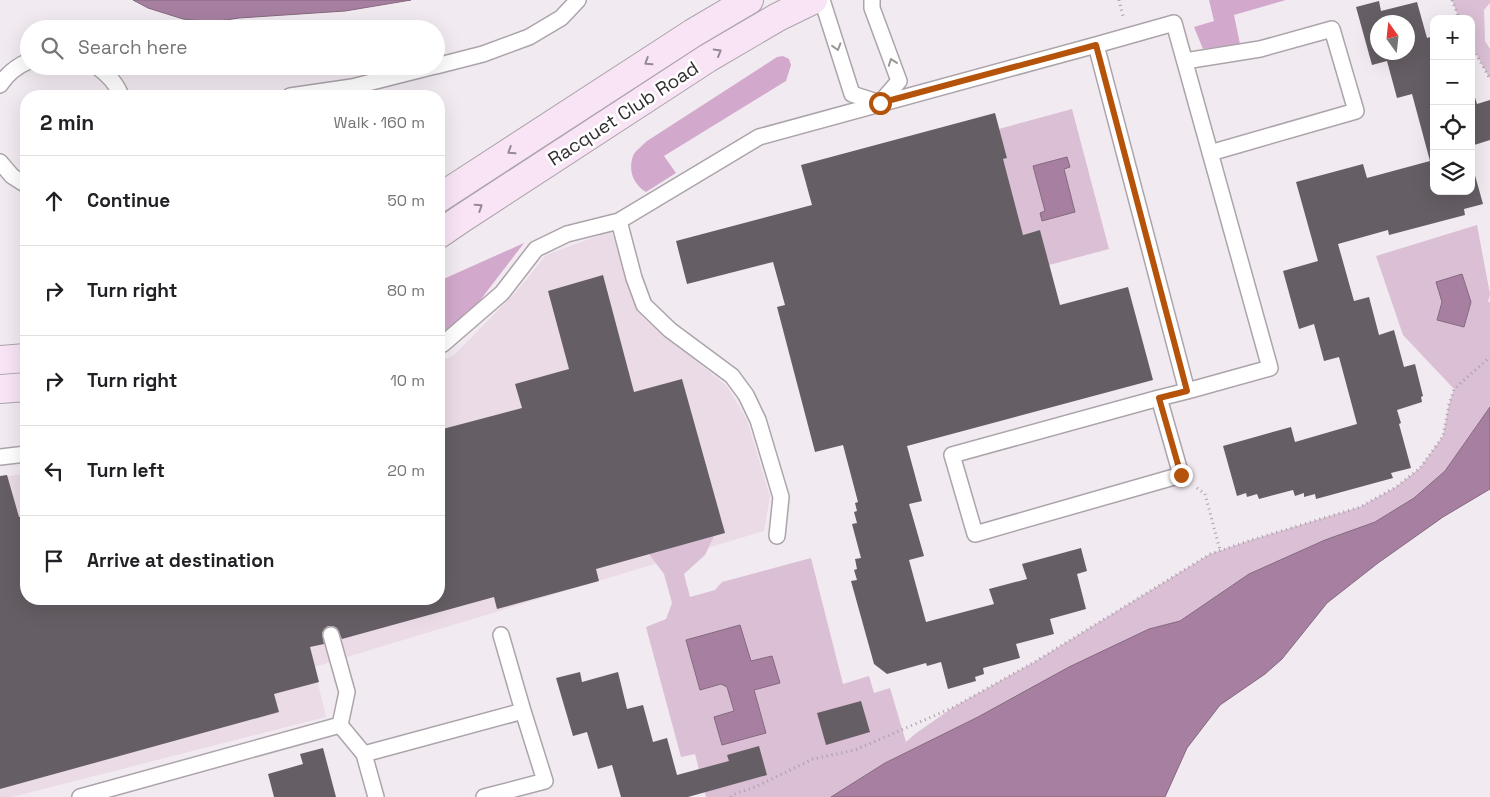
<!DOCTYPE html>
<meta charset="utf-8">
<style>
body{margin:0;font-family:"Space Grotesk",sans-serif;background:#f6f6f6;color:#202124}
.controls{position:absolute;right:15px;top:15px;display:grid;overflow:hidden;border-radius:10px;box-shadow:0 5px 20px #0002}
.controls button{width:45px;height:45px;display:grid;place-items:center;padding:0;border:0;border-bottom:1px solid #e0e0e0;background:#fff;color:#202124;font:25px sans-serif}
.compass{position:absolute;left:1370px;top:15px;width:45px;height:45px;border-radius:50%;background:#fff;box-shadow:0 5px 20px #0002;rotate:345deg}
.stop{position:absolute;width:15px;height:15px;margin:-11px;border:4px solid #b45309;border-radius:50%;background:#fff}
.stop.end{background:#b45309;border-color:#fff;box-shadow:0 1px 5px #0008}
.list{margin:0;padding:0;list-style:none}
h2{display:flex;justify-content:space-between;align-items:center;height:65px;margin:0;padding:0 20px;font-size:21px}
h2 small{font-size:16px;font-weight:400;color:#757577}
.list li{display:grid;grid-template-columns:32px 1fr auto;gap:15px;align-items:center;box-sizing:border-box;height:90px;padding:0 20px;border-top:1px solid #e0e0e0}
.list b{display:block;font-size:19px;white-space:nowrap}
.list em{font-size:16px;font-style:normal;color:#757577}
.icon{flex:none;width:28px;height:28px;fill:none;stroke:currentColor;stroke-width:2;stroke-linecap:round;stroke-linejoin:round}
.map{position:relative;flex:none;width:1490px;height:797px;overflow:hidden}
.search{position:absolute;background:#fff;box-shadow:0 5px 20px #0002;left:20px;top:20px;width:425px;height:55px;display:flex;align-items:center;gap:12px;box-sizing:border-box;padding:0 18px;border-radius:28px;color:#757577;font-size:19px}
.panel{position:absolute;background:#fff;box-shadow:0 5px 20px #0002;left:20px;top:90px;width:425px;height:515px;border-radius:20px}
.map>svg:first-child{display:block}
.built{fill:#eadbe7}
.green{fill:#dabfd5}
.forest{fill:#d2a9cc}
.water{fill:#a780a1;stroke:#84687f}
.building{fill:#655e64;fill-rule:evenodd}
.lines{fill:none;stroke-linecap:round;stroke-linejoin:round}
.lane-casing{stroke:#aca4aa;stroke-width:18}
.secondary-casing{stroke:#aca4aa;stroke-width:30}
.path{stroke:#a6a0a5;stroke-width:3;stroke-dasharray:1 4;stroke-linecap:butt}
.lane{stroke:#fff;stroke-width:15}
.secondary{stroke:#f8e4f5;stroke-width:28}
.oneway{stroke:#989798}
.oneway2{stroke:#958a93}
.route{stroke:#b45309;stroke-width:6}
.labels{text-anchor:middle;stroke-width:5;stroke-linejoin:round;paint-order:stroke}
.street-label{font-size:19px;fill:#322f31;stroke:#fff}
</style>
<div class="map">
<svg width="1490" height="797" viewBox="0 0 1490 797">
<rect width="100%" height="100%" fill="#f2eaf1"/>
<!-- built -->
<path class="built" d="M611,231L642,317L727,386L747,420L770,497L764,531L314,667L326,717L12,797H0V477L26,474V599H439V361L453,356L516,292L546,255Z"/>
<!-- green -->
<path class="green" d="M1452,0H1490V3L1484,10L1485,41L1490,49V79L1471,45V19H1459Z
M1072,109L1109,249L1049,265L1040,230L1023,235L991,162L1007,158L999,129Z
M1477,225L1490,294L1488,302H1490V407L1445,471L1414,498L1375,522L1325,540L1249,574L1180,621L1149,629L978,717L885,763L831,797H706L695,754L681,757L646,627L666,619L672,603L664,574L649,554L714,536L705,555L684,574L690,597L715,590L722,582L811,558L843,684L869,676L874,693L890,688L906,742L915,734L952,708L1036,661L1210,554L1251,540L1360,507L1396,487L1420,468L1443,436L1449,404L1454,389L1403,335L1376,256Z"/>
<!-- forest -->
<path class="forest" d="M1209,0H1286L1234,15L1240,44L1203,49L1194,27L1214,21Z
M783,56L789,59L791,65L786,81L664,156L676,173L646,192C633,184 628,170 633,156C635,151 643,145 647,141L777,57Z
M524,243L465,320L439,335V281Z"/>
<!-- water -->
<path class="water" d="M133,0H411L345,11L239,18L212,22L183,19L148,8Z
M1067,157L1070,167L1064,169L1075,212L1042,221L1040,213L1045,211L1033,166Z
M1462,274L1471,302L1464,327L1437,320L1442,302L1436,282Z
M1490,407V489L1443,517L1378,563L1327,603L1282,659L1265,674L1220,705L1187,748L1165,797H831L885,763L978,717L1069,667L1149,629L1180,621L1249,574L1325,540L1375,522L1414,498L1445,471Z
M740,625L751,661L772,656L780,683L754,690L766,733L722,745L714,717L734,711L727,687L721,684L700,690L686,640Z"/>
<!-- building -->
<path class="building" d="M1379,1L1381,11L1417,2L1427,38L1434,36V191H1471V161L1483,204L1464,209L1465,215L1389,235L1388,230L1338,244L1354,301L1369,297L1379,335L1394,330L1404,367L1415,364L1423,396L1421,397L1422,402L1397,410L1401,423L1399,424L1411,468L1391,473L1393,478L1316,499L1315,494L1304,497V493L1295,496L1293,490L1259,499L1257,494L1247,497L1246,493L1237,496L1223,446L1291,427L1295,442L1357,424L1339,357L1324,361L1314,324L1299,329L1283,271L1318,261L1296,182L1363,164L1367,178L1430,161L1412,94L1397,98L1387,61L1372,65L1356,7ZM1378,22H1408V52H1378Z
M1471,84L1477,104L1490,100V140L1471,146Z
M995,113L1007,158L1003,159L1023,235L1040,230L1060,305L1128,287L1153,380L907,446L922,501L909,504L924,556L909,560L926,622L994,604L989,589L1027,579L1022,564L1081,548L1087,571L1077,574L1086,609L1050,619L1054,634L1016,644L1020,658L983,668L984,674L975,677L976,681L948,689L941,662L927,666L926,663L887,674L874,664L851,581L857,580L854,570L857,569L855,559L861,558L852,524L857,523L854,512L857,511L855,503L858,502L843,445L815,452L777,307L785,305L773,262L687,284L676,241L812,205L801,165Z
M603,275L634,392L682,379L725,533L596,569L599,581L497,609L494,597L342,639L337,628L333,626H328L324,629L322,633L324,644L310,647L319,682L274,694L279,712L0,789V476L7,475L19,517L26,515V599H439V430L522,408L515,384L569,369L548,291Z
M580,672L582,682L618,672L627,709L643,705L653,742L667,738L677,775L729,761L727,755L759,746L767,775L688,797H621L612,765L598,769L587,732L573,736L556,678Z
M861,701L870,732L826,745L817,713Z
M323,748L336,797H274L268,774L303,764L300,754Z"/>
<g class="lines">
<defs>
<path id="lane" d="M822,0L852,94L880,103L899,81L872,8V0
M1096,45L1174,23L1270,368L1187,391
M1185,61L1260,49L1332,29L1356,111L1210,153
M96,66C106,73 117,84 121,96
M436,66L483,54L529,37L561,18L578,0
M0,85C7,74 17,66 29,61
M290,96L352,87L435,66
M0,162L12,176L26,185
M619,221L634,278L644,305L670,330L732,376L746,395L758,420L781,497L777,536
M439,346L443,344L502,293L536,249L567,234L619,221L759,137L1096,45L1187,391L1159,398L952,455L975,534L1181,475L1159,398
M0,457L26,454
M331,635L347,692L340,725L364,754L523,711L501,635
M364,754L376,797
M80,797L340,725
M484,797L545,781L523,711"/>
<path id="secondary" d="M439,198L693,33L749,0
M439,234L461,219L708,58L778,17L813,0
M0,360L26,358
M0,389L26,387"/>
</defs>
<!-- lane casing -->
<use href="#lane" class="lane-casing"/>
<!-- secondary casing -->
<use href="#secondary" class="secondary-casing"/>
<!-- path -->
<path class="path" d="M1119,0L1123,16
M1452,0L1459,19
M1471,45L1490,79
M1197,488L1205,494L1220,550
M731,797L732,795L755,787L813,759L855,750L952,708L1036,661L1210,554L1251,540L1360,507L1396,487L1420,468L1443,436L1449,404L1454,389L1490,357"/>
<!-- lane -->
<use href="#lane" class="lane"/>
<!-- secondary -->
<use href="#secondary" class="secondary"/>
</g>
<!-- one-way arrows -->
<defs><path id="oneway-chevron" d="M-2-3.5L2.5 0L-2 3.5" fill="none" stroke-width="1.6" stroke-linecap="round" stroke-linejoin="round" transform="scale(1.25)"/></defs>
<g class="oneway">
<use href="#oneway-chevron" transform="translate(837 47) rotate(73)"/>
<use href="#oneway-chevron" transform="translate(892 62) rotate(-110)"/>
</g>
<g class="oneway2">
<use href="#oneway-chevron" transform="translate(718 52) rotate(-30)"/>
<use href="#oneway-chevron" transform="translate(648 62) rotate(147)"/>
<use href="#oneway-chevron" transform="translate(511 151) rotate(147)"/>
<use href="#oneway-chevron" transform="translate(479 207) rotate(-33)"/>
</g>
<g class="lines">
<!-- route -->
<path class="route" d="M880,103L1096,45L1187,391L1159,398L1181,475"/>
</g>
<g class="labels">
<!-- street labels -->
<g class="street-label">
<text transform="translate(623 113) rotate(-33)" y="7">Racquet Club Road</text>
</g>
</g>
</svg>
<div class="controls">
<button>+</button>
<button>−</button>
<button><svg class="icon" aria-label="locate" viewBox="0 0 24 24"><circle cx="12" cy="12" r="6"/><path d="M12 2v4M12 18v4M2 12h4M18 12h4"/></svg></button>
<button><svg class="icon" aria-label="layers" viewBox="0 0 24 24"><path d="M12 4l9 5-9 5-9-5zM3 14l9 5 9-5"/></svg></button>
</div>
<svg class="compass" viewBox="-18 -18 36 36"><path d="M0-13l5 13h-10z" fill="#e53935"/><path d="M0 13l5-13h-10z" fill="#757577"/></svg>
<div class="stop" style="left:880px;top:103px"></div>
<div class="stop end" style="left:1181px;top:475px"></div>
<div class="search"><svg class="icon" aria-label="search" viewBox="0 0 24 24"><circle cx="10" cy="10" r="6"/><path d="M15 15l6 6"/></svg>Search here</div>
<section class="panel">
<h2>2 min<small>Walk · 160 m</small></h2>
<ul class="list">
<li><svg class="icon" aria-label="ahead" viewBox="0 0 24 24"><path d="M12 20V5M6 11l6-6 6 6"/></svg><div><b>Continue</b></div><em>50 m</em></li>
<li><svg class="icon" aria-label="right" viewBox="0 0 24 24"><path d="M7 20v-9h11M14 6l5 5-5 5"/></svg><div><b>Turn right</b></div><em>80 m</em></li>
<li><svg class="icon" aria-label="right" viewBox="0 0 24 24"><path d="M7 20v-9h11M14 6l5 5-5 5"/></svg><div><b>Turn right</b></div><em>10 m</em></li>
<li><svg class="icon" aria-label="left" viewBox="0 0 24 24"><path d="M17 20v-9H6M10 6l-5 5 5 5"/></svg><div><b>Turn left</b></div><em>20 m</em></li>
<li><svg class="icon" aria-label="arrive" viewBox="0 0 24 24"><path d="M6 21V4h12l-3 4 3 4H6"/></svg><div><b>Arrive at destination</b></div></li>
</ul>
</section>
</div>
